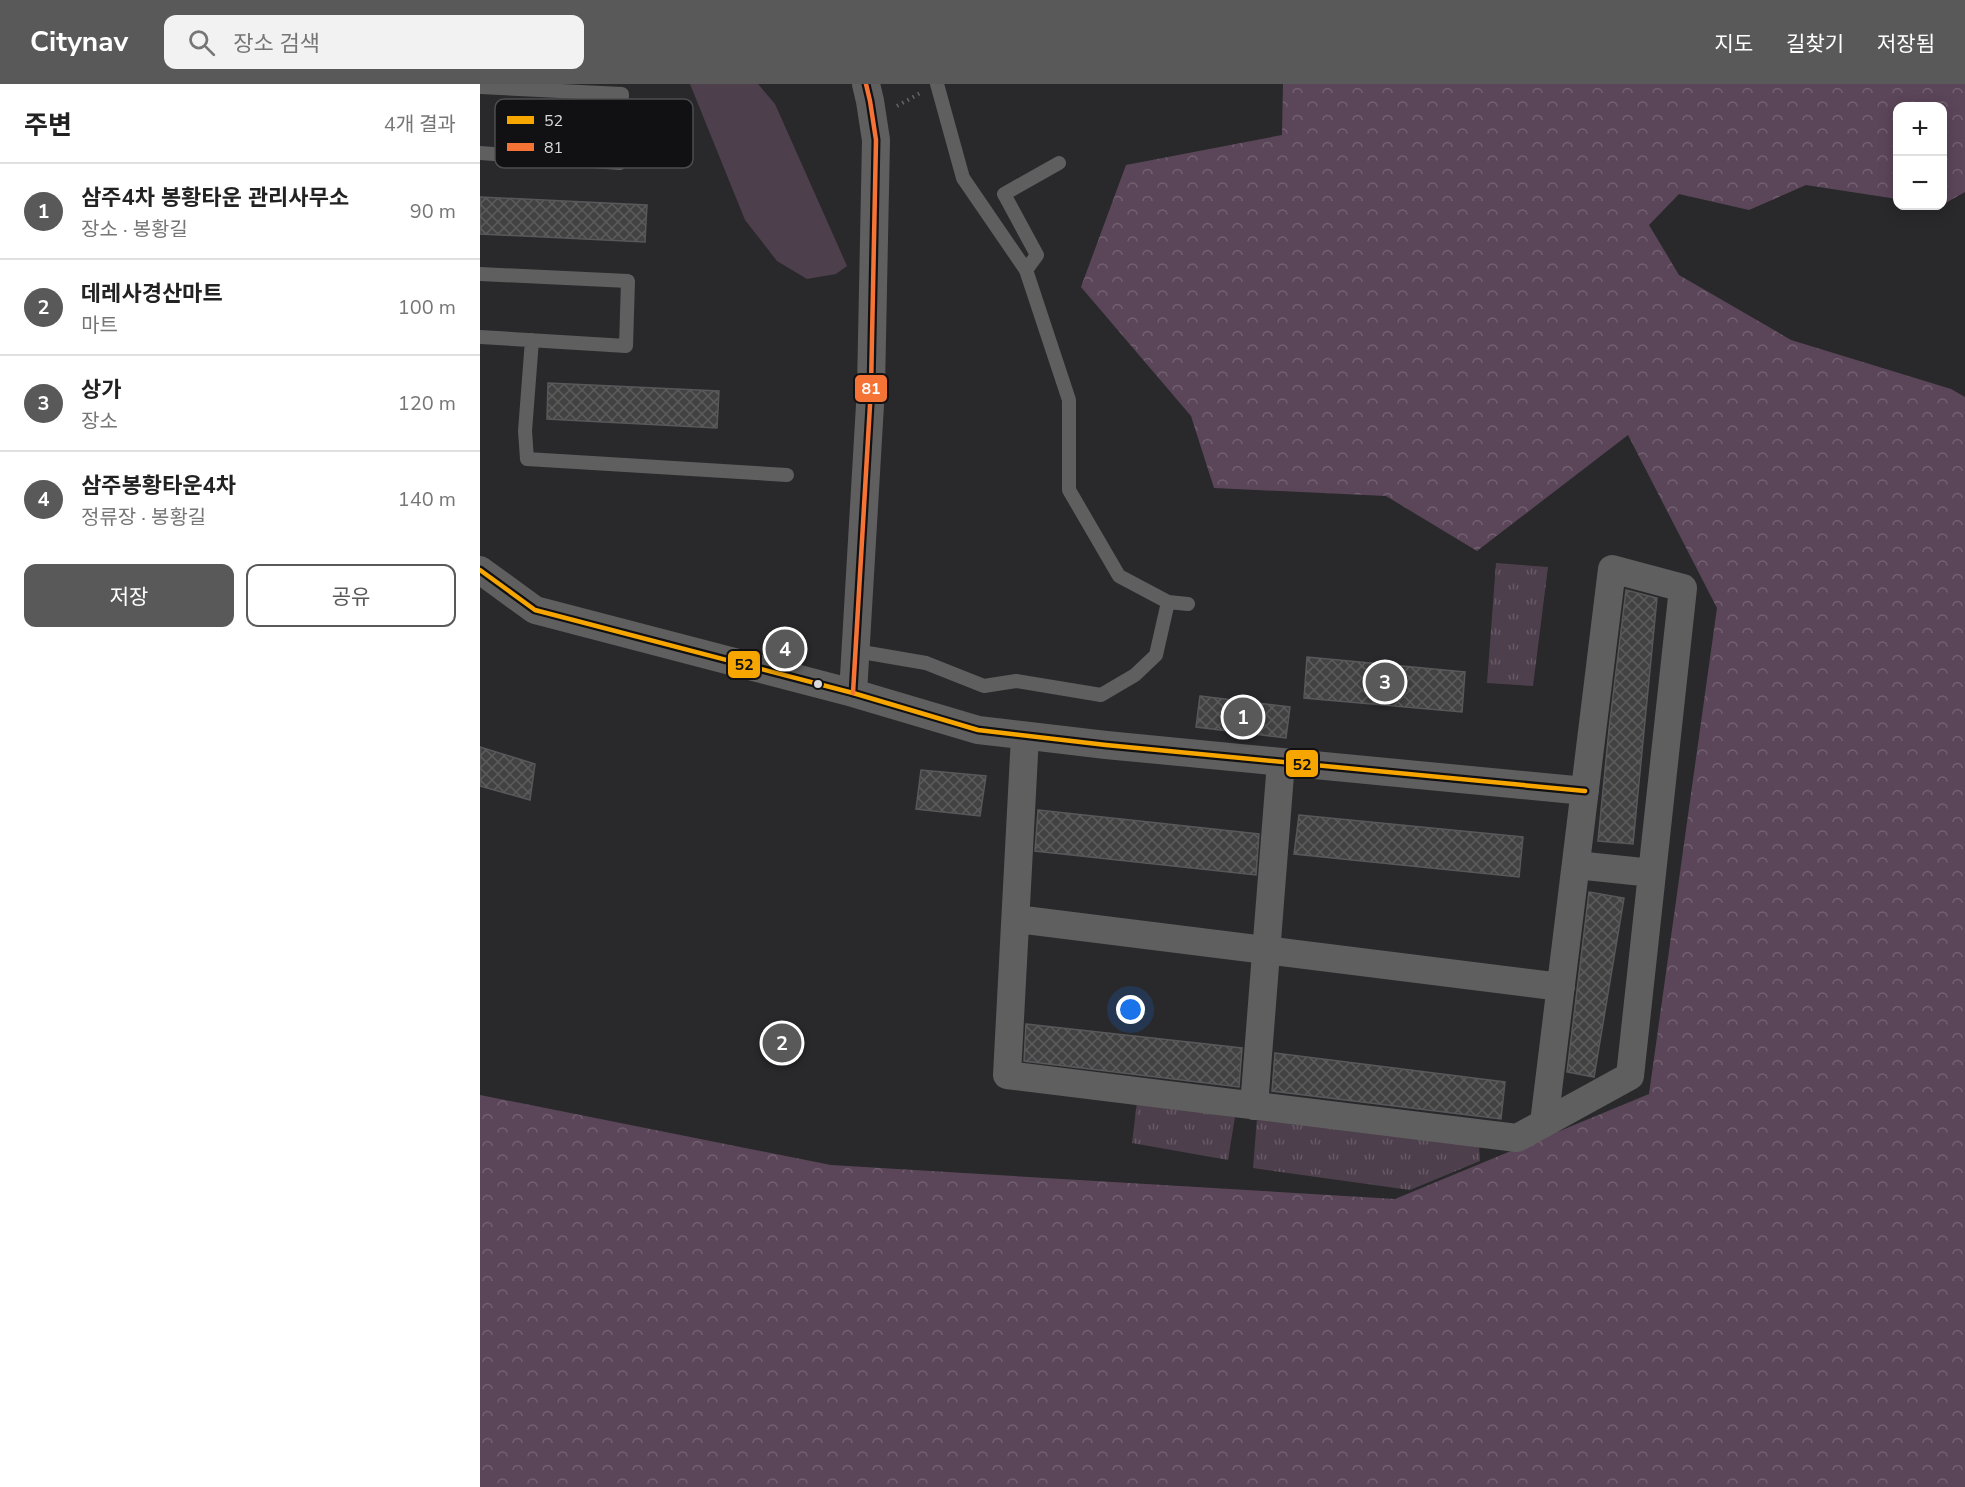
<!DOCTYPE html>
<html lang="ko">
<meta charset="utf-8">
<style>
body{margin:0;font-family:"Nunito Sans","Noto Sans KR",sans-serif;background:#f2f2f2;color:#222}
.controls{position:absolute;right:18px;top:18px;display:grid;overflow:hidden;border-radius:12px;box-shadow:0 3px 15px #0003}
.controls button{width:54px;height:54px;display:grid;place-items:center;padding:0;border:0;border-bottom:2px solid #e0e0e0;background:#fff;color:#222;font:30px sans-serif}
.you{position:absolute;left:651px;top:926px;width:21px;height:21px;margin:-15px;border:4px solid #fff;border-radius:50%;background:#1a73e8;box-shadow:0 0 0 9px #1a73e833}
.badge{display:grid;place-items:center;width:39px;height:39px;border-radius:50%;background:#59595a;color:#fff;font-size:20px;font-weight:700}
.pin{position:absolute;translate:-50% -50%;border:3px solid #fff;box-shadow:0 2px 6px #0006}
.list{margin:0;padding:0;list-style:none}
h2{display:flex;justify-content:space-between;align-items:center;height:78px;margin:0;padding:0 24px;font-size:26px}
h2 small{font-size:20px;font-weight:400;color:#767676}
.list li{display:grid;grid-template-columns:39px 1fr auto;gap:18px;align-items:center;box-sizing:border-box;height:96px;padding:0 24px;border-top:2px solid #e0e0e0}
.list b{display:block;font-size:22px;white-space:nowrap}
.list p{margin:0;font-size:20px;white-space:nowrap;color:#767676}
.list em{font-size:20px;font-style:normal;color:#767676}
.actions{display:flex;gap:12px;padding:18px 24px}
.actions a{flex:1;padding:14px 0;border:2px solid #59595a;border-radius:12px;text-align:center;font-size:21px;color:#59595a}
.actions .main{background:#59595a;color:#fff}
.icon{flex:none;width:33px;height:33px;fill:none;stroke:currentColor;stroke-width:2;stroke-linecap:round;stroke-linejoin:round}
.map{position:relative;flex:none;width:1485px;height:1403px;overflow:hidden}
header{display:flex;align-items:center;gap:36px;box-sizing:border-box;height:84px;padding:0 30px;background:#59595a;color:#fff}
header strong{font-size:28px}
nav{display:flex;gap:33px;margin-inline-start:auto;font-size:21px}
.search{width:420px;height:54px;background:#f2f2f2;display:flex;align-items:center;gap:15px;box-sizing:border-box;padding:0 21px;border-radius:12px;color:#767676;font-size:22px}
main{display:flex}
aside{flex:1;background:#fff}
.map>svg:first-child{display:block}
.green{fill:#4e3f4d}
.forest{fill:url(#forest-crowns)}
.park{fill:url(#park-tufts)}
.building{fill:url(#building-cross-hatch);stroke:#58585a;stroke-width:1.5}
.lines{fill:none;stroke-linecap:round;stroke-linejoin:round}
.path{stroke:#646466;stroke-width:4;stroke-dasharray:1.5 4.5;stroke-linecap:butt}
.lane{stroke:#5f5f60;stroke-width:14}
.street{stroke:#5f5f60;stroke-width:28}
.bus-1-casing{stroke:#111113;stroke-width:9}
.bus-2-casing{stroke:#111113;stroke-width:9}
.bus-1{stroke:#f7a600;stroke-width:4.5}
.bus-2{stroke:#f57335;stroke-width:4.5}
.bus-dot{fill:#dadadd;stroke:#111113;stroke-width:2}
.key{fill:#111113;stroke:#4d4d50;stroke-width:1.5}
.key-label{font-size:16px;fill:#dadadd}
.line-badge{stroke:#111113;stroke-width:2}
.badge-label{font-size:16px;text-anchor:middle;font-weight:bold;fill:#fff}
.pale-badge-label{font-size:16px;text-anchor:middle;font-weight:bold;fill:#111}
</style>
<header>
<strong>Citynav</strong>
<div class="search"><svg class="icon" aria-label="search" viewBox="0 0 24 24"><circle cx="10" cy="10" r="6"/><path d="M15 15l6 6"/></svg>장소 검색</div>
<nav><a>지도</a><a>길찾기</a><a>저장됨</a></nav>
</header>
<main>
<aside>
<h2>주변<small>4개 결과</small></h2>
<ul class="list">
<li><span class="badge">1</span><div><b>삼주4차 봉황타운 관리사무소</b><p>장소 · 봉황길</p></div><em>90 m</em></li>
<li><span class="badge">2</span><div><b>데레사경산마트</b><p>마트</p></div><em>100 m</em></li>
<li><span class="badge">3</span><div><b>상가</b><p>장소</p></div><em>120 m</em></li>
<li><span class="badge">4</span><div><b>삼주봉황타운4차</b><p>정류장 · 봉황길</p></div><em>140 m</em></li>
</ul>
<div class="actions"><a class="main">저장</a><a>공유</a></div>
</aside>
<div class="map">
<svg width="1485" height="1403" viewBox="0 0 1485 1403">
<defs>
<pattern id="forest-crowns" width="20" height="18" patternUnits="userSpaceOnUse" patternTransform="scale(1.5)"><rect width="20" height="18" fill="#5b4659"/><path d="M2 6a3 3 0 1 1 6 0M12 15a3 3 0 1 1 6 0" fill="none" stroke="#726070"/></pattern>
<pattern id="park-tufts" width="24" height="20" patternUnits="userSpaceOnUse" patternTransform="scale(1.5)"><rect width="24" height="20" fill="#4e3f4d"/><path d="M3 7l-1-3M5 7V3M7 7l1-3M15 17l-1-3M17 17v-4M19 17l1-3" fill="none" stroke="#675a66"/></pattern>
<pattern id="building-cross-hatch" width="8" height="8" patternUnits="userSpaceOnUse" patternTransform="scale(1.5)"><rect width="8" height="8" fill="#424243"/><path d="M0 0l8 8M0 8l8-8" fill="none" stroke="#5d5d5e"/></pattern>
</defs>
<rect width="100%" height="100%" fill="#29292b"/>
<!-- green -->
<path class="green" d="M210,0H278L295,20L367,182L356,190L327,195L297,177L265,136Z"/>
<!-- forest -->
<path class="forest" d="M803,0H1485V108L1462,121V22H1418L1417,115L1326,101L1269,126L1199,110L1169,141L1199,191L1311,256L1471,305L1485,313V1403H0V1011L351,1081L915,1115L1169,1010L1237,524L1148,351L997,467L906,412L734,404L711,332L601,203L646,81L802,51Z"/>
<!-- park -->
<path class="park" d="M1016,479L1068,483L1053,602L1007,599Z
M657,1018L755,1033L748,1076L652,1059Z
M777,1034L999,1061L1000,1077L930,1106L773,1084Z"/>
<!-- building -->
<path class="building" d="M0,113L167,121L165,158L0,150Z
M68,299L239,307L237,344L67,335Z
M1146,506L1177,514L1153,760L1118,757L1129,645Z
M827,573L985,588L982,628L824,614Z
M720,612L810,623L806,654L716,643Z
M0,663L55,680L50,716L0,702Z
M441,686L506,692L500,732L436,725Z
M558,726L779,750L776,791L555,767Z
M819,731L1043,753L1039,793L814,770Z
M1109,808L1144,814L1114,993L1087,988Z
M546,940L762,964L759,1003L544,977Z
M795,969L1025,998L1021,1035L792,1007Z"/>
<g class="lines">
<!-- path -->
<path class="path" d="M417,22L442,8"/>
<!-- lane -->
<path class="lane" d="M457,0L483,94L546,186L589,316V406L639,492L688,518L708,520
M0,3L142,10L140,79L0,69
M546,186L557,171L524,110L579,79
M0,190L148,197L146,262L0,253
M52,256L45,347L47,375L307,391
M376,567L446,579L504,602L536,597L621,611L655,591L676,571L688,518"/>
<!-- street -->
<path class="street" d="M0,486L55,526L373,609L498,646L626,661L1105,707
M373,609L391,304L396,56L390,17L386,0
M545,652L527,991L1037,1054L1150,992L1203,504L1132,485L1064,1039
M1096,781L1172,789
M536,835L1081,903
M774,1022L801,678"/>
<defs>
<path id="bus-1" d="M0,486L55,526L373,609L498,646L626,661L1105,707"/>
<path id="bus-2" d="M373,609L391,304L396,56L390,17L386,0"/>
</defs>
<!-- bus-1 casing -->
<use href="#bus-1" class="bus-1-casing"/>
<!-- bus-2 casing -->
<use href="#bus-2" class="bus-2-casing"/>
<!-- bus-1 -->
<use href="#bus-1" class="bus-1"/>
<!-- bus-2 -->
<use href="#bus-2" class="bus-2"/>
</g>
<!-- markers -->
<circle class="bus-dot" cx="338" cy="600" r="5"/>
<!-- legend -->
<rect x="15" y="15" width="198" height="69" rx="9" class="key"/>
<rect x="27" y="32" width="27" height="8" fill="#f7a600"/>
<rect x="27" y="59" width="27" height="8" fill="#f57335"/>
<g class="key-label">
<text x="64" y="42">52</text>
<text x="64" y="69">81</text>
</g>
<g class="line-badge">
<rect x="374" y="290" width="34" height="29" rx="6" fill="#f57335"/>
<rect x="247" y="566" width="34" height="29" rx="6" fill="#f7a600"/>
<rect x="805" y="665" width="34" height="29" rx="6" fill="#f7a600"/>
</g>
<g class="badge-label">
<text x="391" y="310">81</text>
</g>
<g class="pale-badge-label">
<text x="264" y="586">52</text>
<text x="822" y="686">52</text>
</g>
</svg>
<div class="controls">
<button>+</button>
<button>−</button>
</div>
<div class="you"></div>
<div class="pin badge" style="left:763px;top:633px">1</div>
<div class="pin badge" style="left:302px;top:959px">2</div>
<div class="pin badge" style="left:905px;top:598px">3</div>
<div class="pin badge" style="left:305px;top:565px">4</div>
</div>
</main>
